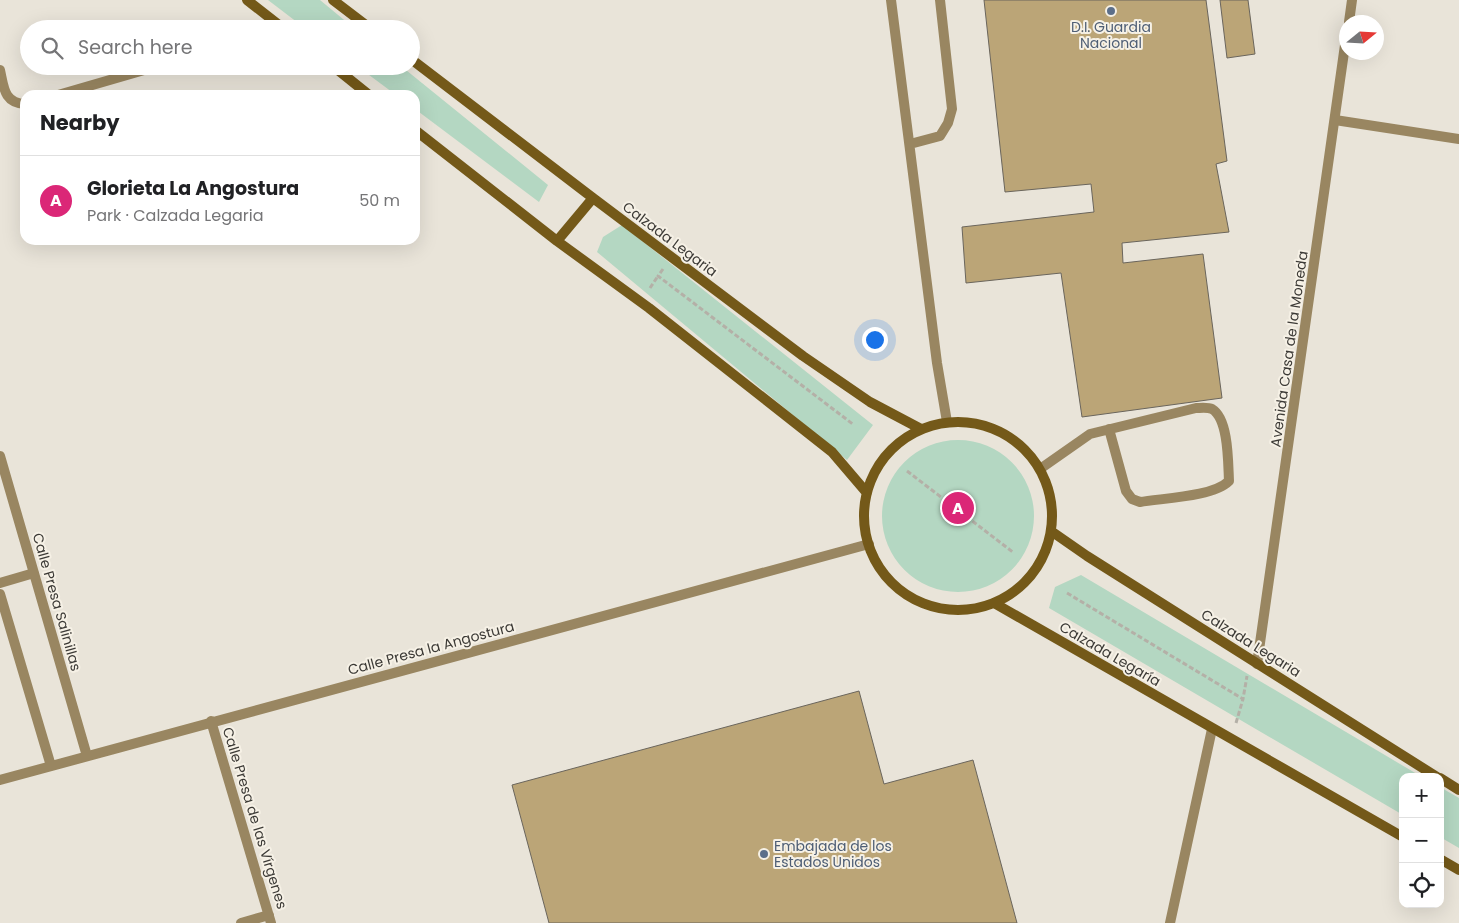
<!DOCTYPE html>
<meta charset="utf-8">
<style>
body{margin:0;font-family:Poppins,sans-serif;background:#f6f6f6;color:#202124}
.controls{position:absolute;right:15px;bottom:15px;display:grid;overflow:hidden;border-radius:10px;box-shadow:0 5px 20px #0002}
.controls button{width:45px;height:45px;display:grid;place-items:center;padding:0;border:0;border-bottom:1px solid #e0e0e0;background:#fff;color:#202124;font:25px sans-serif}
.compass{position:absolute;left:1339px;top:15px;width:45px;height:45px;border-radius:50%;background:#fff;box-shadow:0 5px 20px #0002;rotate:72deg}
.you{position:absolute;left:874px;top:339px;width:18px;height:18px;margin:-12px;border:4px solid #fff;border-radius:50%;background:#1a73e8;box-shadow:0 0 0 8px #1a73e833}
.badge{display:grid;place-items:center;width:32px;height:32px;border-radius:50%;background:#db2777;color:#fff;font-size:16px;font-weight:700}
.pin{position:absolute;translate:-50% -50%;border:2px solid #fff;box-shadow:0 1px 5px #0006}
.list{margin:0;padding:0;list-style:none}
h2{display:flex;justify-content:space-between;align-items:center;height:65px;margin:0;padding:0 20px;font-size:21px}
h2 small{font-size:16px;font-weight:400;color:#757577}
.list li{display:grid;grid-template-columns:32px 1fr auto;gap:15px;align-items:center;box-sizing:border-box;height:90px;padding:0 20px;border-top:1px solid #e0e0e0}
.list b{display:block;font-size:19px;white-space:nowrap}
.list p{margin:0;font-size:16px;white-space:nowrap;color:#757577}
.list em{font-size:16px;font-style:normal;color:#757577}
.icon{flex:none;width:28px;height:28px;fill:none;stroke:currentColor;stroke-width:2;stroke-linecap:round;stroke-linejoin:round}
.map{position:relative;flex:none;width:1459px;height:923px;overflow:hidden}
.search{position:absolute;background:#fff;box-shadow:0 5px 20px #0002;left:20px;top:20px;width:400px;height:55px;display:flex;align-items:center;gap:12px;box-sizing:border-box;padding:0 18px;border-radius:28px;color:#757577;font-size:19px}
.panel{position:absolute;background:#fff;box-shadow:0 5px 20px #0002;left:20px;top:90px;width:400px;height:155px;border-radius:15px}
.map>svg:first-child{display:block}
.green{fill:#b4d7c2}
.building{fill:#bba577;stroke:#6a655c}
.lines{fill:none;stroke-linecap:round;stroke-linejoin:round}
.path{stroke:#b4b0a7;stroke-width:3;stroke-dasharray:5 2.5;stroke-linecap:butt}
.service{stroke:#998661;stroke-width:10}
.minor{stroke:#998661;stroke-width:10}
.tertiary{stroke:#998661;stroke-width:10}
.secondary{stroke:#745919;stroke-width:10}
.service-dot{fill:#5c6f8a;stroke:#f6f1e6;stroke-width:2}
.labels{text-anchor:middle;stroke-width:4;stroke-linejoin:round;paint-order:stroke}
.service-label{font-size:14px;fill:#4e5e75;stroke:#f6f1e6}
.street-label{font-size:14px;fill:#3c3a36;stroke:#f6f1e6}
</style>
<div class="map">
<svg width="1459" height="923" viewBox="0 0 1459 923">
<rect width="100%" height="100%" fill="#e9e4d9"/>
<!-- green -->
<path class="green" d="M268,0H320L355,29H306Z
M357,66H401L548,185L539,202L415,109V95H396Z
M622,225L873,425L847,460L597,252L603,237Z
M882 516a76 76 0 1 1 152 0a76 76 0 1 1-152 0Z
M1081,575L1422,777H1403V815L1049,608L1055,587Z
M1440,787L1459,798V848L1440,837Z"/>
<!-- building -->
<path class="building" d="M984,0H1206L1227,161L1216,164L1229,232L1122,243L1123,263L1203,254L1222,398L1082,417L1061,273L966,283L962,227L1094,212L1091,184L1005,192Z
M1220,0H1248L1255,54L1227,58Z
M859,691L884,784L973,760L1017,923H549L512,785Z"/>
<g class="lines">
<!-- path -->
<path class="path" d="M663,269L658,276L854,425
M650,288L658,276
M907,471L1014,553
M1067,593L1243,699L1247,676
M1236,723L1243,699"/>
<!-- service -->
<path class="service" d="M891,0L937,363L947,422
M0,70C4,88 4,103 25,104
M58,95L158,66
M910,144L940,136L948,123L952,109L940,0
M1040,469L1090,434L1196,408C1200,408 1208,407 1212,409C1229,419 1228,464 1229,481C1213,497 1163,498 1140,502L1132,499L1126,491L1109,429"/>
<!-- minor -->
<path class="minor" d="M1335,120L1459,139
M0,456L87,756
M0,583L34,573
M0,594L51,766
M211,721L271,923
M0,780L869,544
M241,923L269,915"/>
<!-- tertiary -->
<path class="tertiary" d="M1349,22L1352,0
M1257,664L1346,38
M1170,923L1212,729"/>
<!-- secondary -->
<path class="secondary" d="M247,0L284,29
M333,0L371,29
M411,59L593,198L803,356L870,402L921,429
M333,66L369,95
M415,130L557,241L649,308L832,452L867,493
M557,241L593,198
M864 516a94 94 0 1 1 188 0a94 94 0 1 1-188 0Z
M1051,531L1087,556L1437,777
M994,603L1403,837
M1440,778L1459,790
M1440,859L1459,870"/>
</g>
<!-- markers -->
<g class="service-dot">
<circle cx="1111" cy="11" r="5"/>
<circle cx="764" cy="854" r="5"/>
</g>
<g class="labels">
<!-- service labels -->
<g class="service-label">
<text x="1111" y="32">D.I. Guardia<tspan x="1111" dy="16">Nacional</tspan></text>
<text x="774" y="851" text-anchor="start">Embajada de los<tspan x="774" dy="16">Estados Unidos</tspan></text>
</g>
<!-- street labels -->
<g class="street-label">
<text transform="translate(670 239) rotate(37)" y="5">Calzada Legaria</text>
<text transform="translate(1289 349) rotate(-82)" y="5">Avenida Casa de la Moneda</text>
<text transform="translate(57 602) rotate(74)" y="5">Calle Presa Salinillas</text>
<text transform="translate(1251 643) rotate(32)" y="5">Calzada Legaria</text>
<text transform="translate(431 648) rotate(-15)" y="5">Calle Presa la Angostura</text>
<text transform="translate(1110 654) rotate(30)" y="5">Calzada Legaría</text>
<text transform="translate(255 818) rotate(73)" y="5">Calle Presa de las Vírgenes</text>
</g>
</g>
</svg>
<div class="controls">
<button>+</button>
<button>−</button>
<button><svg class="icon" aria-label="locate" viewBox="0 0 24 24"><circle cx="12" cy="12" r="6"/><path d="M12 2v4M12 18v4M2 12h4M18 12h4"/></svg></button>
</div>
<svg class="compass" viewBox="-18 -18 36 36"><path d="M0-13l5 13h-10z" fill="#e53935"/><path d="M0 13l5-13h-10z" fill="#757577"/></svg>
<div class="you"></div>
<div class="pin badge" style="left:958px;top:508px">A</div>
<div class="search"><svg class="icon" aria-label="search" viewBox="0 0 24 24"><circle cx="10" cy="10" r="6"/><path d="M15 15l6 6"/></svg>Search here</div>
<section class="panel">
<h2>Nearby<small></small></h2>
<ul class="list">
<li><span class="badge">A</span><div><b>Glorieta La Angostura</b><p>Park · Calzada Legaria</p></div><em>50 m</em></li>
</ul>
</section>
</div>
